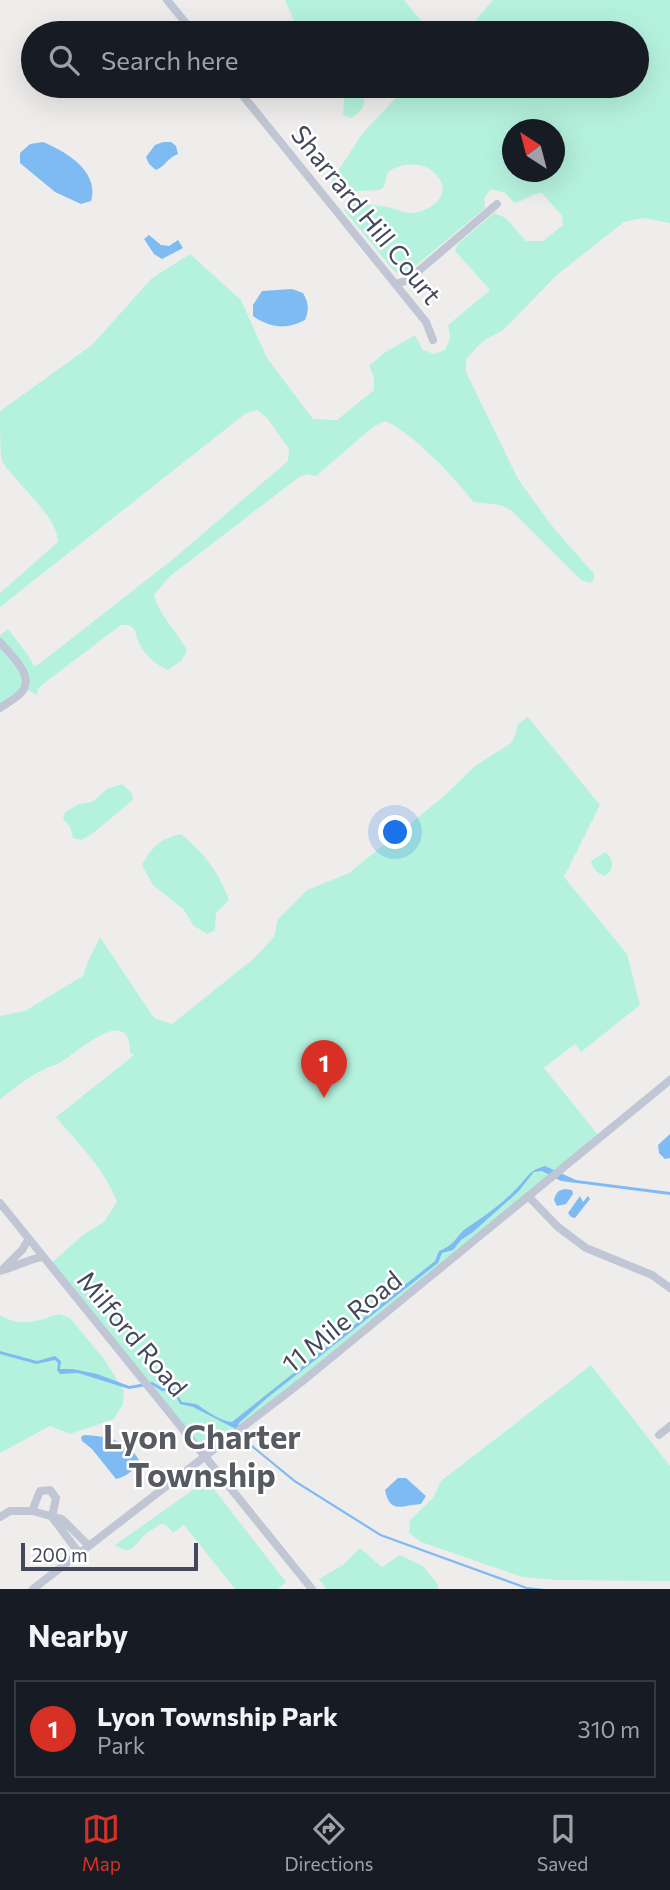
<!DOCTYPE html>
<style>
body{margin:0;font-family:Commissioner,sans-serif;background:#242831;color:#f1f3f6}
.compass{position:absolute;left:502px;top:119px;width:63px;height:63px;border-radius:50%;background:#171b24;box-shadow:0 7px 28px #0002;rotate:324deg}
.scale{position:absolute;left:21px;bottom:18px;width:177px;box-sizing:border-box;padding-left:7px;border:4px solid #43495b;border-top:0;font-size:19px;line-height:24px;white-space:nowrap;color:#43495b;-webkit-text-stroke:5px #fff;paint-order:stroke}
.you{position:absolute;left:396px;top:833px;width:24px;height:24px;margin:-18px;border:5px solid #fff;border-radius:50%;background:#1a73e8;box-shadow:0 0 0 10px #1a73e833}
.badge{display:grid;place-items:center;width:46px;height:46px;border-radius:50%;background:#d93025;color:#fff;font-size:23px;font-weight:700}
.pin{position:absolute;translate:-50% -58px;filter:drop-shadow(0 2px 4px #0008)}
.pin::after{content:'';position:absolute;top:37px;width:24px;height:21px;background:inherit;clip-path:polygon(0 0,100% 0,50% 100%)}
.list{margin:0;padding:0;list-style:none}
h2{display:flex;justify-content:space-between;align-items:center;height:91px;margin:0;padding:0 28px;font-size:30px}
h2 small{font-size:23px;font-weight:400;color:#9ea1a6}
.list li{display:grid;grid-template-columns:46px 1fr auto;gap:21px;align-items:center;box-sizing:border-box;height:98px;margin:0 14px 14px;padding:0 14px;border:2px solid #363941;border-radius:0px}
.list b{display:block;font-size:26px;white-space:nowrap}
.list p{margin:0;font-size:23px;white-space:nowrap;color:#9ea1a6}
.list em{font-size:23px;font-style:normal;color:#9ea1a6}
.icon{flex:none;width:38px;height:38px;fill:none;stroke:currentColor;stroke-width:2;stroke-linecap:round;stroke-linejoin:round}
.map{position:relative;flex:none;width:670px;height:1589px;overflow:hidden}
.search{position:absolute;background:#171b24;box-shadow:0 7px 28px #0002;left:21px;right:21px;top:21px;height:77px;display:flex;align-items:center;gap:18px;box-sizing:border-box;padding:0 24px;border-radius:38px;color:#9ea1a6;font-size:26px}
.sheet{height:203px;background:#171b24}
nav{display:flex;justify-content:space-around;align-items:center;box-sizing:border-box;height:98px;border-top:2px solid #363941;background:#171b24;font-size:19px;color:#9ea1a6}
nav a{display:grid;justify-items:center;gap:4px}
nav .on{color:#d93025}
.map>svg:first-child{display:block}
.green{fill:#b5f2de;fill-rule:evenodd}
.water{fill:#7ebbf3}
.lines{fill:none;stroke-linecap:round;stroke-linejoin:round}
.minor{stroke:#c1c6d5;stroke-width:8}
.labels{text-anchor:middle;stroke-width:5;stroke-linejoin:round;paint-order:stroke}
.street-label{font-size:26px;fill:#43495b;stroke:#fff}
.district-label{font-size:33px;font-weight:bold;fill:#585a62;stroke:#fff}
</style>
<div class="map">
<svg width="670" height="1589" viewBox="0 0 670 1589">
<rect width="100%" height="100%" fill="#efedec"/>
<!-- green -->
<path class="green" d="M285,0H404L431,33H303L296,25Z
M493,0H670V223L643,218L624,222L558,274L503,330L483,341L466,359V372L518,479L552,526L594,574V580L590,583L581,580L511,510L500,505L473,502C459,481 408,429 385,421L373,427L316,476L307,474L299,477L169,577L154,595C157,612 178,633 187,650L182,660L168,670C151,662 138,649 135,630L129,625H121L43,684L38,689L37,695L25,688L0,708V635L8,629L28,655L34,666L39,664L172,560L288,461L289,449L267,418L257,410L245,414L0,607V593L58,542C57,514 16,485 2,461C0,452 0,423 0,411L92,345L152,278L190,254L241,300L267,358L313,419L337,420L374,390V378L369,366L384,353L415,335L423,350L434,354L445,350L450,338L448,325L490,290L455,251L458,244L494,213L506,218L526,241H543L563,225L562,216L542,193C534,192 525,201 514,203L505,193L491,189L484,198L485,208L407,273L401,275L394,271L344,210L350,203C363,204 375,205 388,207C395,209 402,212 409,213C425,214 451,199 440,180C430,161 403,161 388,172L384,187L380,190L340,192L330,183L362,134L407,86H637V33H465ZM512,130H554V172H512Z
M353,86H368L362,109L352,118L343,115L344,98Z
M528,717L600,805L564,877L627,954L640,1005L581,1052L575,1044L544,1068L599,1136L207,1456L48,1266L84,1234L104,1222L117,1202C103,1166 80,1146 56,1117L134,1055L130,1053C130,1002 78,1052 61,1062C55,1066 47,1067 41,1071C26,1078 13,1090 0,1099V1016L25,1011L83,976L88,961L100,937L154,1018L172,1024L252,960L274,937L278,919L307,890L349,873L443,797L475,766L511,743L516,734L517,725Z
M122,784L132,793L133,800L92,834L81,840L73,838L70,827L63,819L65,812L79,804L92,802L107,789Z
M181,834C204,853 219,872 229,900L216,913L215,930L207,934L193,925L184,910L153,885L142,865C151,848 161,838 181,834Z
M605,852C614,859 615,869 605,876C598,874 592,868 591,861Z
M59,1314L70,1318L104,1359L124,1391L123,1404L114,1419L70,1434L50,1426L0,1453V1315C22,1328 37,1321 59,1314Z
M591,1365L670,1466V1581L558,1580L522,1577L421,1542L409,1533L410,1520L433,1498L441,1481Z
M207,1480L286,1582L278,1589H235L184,1525L173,1533L166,1525L160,1524C154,1529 145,1533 140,1540C132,1550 127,1554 115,1545Z
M360,1548L382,1567L400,1555L423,1566L438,1585V1589H326L319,1579L343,1565Z"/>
<!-- water -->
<path class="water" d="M43,142C65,151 100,171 91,201L81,204L55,192L20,163V153L30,144Z
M163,142H171L176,146L178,154C167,158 166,166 156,170L149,164L146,157L155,145Z
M149,235L161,245L169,246L178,240L183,248L162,259L154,254L144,239Z
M292,289L303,293C309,303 309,310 305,320C287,330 270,328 253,316V305L262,291Z
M670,1134V1158L665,1159L659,1153L658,1145Z
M545,1166L576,1180L670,1192V1195L561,1181L542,1171L534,1172L518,1192L473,1232L461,1240L453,1250L442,1253L438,1263L267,1398L238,1424L251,1444L295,1480L381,1534L527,1587L545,1589H526L380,1536L294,1482L249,1445L234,1428L193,1407L180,1404L174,1392L162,1391L152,1385L129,1389L78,1373L60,1374L57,1370L58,1363L55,1360L36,1364L0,1354V1351L37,1361L55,1356L61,1361L60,1369H73L97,1374L129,1386L152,1382L163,1388L177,1389L181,1393L178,1396L182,1402C187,1403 194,1403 198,1405C205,1410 222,1422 232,1422L435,1261L439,1251C457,1244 455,1236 468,1227C485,1216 502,1204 516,1189C529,1177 527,1171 545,1166Z
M565,1189L572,1190L573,1194L566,1204L557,1206L554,1200C556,1193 558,1190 565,1189Z
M580,1196L583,1202L588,1196L590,1199L575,1218L571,1217L568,1213Z
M84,1435C106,1436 128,1440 139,1460C136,1469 126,1477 116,1479L92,1449L82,1441L81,1437Z
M398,1478H406L426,1496L421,1504C402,1505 390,1515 385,1490Z"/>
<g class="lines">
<!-- minor -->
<path class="minor" d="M167,0L194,33
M235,86L426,322L433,340
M396,284L408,280L497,204
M0,642C8,652 30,671 25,686C23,695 7,703 0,708
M528,1196L558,1227L586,1248L652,1275L670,1288
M0,1203L312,1589
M2,1270L22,1250L28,1240
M0,1271C15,1267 27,1260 42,1257
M659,1435L670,1426
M32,1511L40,1491L50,1490L56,1498L52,1517L79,1553
M0,1517L10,1511H32L62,1519L88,1545
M33,1589L304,1380L670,1080"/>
</g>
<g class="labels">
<!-- street labels -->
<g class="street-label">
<text transform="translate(366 215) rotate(51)" y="9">Sharrard Hill Court</text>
<text transform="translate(342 1322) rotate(-39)" y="9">11 Mile Road</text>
<text transform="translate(132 1334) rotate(50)" y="9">Milford Road</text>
</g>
<!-- district labels -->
<g class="district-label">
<text x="202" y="1449">Lyon Charter<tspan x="202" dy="38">Township</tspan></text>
</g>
</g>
</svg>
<svg class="compass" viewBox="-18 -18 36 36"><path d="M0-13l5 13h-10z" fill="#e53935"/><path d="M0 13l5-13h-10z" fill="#9ea1a6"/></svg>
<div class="scale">200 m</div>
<div class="you"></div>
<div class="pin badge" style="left:324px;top:1098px">1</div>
<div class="search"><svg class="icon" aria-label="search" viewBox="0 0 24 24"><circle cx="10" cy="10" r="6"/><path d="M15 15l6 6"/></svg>Search here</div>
</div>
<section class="sheet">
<h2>Nearby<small></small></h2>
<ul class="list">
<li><span class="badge">1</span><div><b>Lyon Township Park</b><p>Park</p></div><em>310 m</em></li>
</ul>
</section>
<nav>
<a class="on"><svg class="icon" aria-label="map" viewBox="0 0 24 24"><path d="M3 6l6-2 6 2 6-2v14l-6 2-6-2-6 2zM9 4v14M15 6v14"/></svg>Map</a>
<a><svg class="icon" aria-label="directions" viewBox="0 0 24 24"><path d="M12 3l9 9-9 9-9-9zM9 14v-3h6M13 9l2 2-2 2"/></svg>Directions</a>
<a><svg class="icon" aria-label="saved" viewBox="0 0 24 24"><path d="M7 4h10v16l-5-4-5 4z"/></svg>Saved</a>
</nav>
